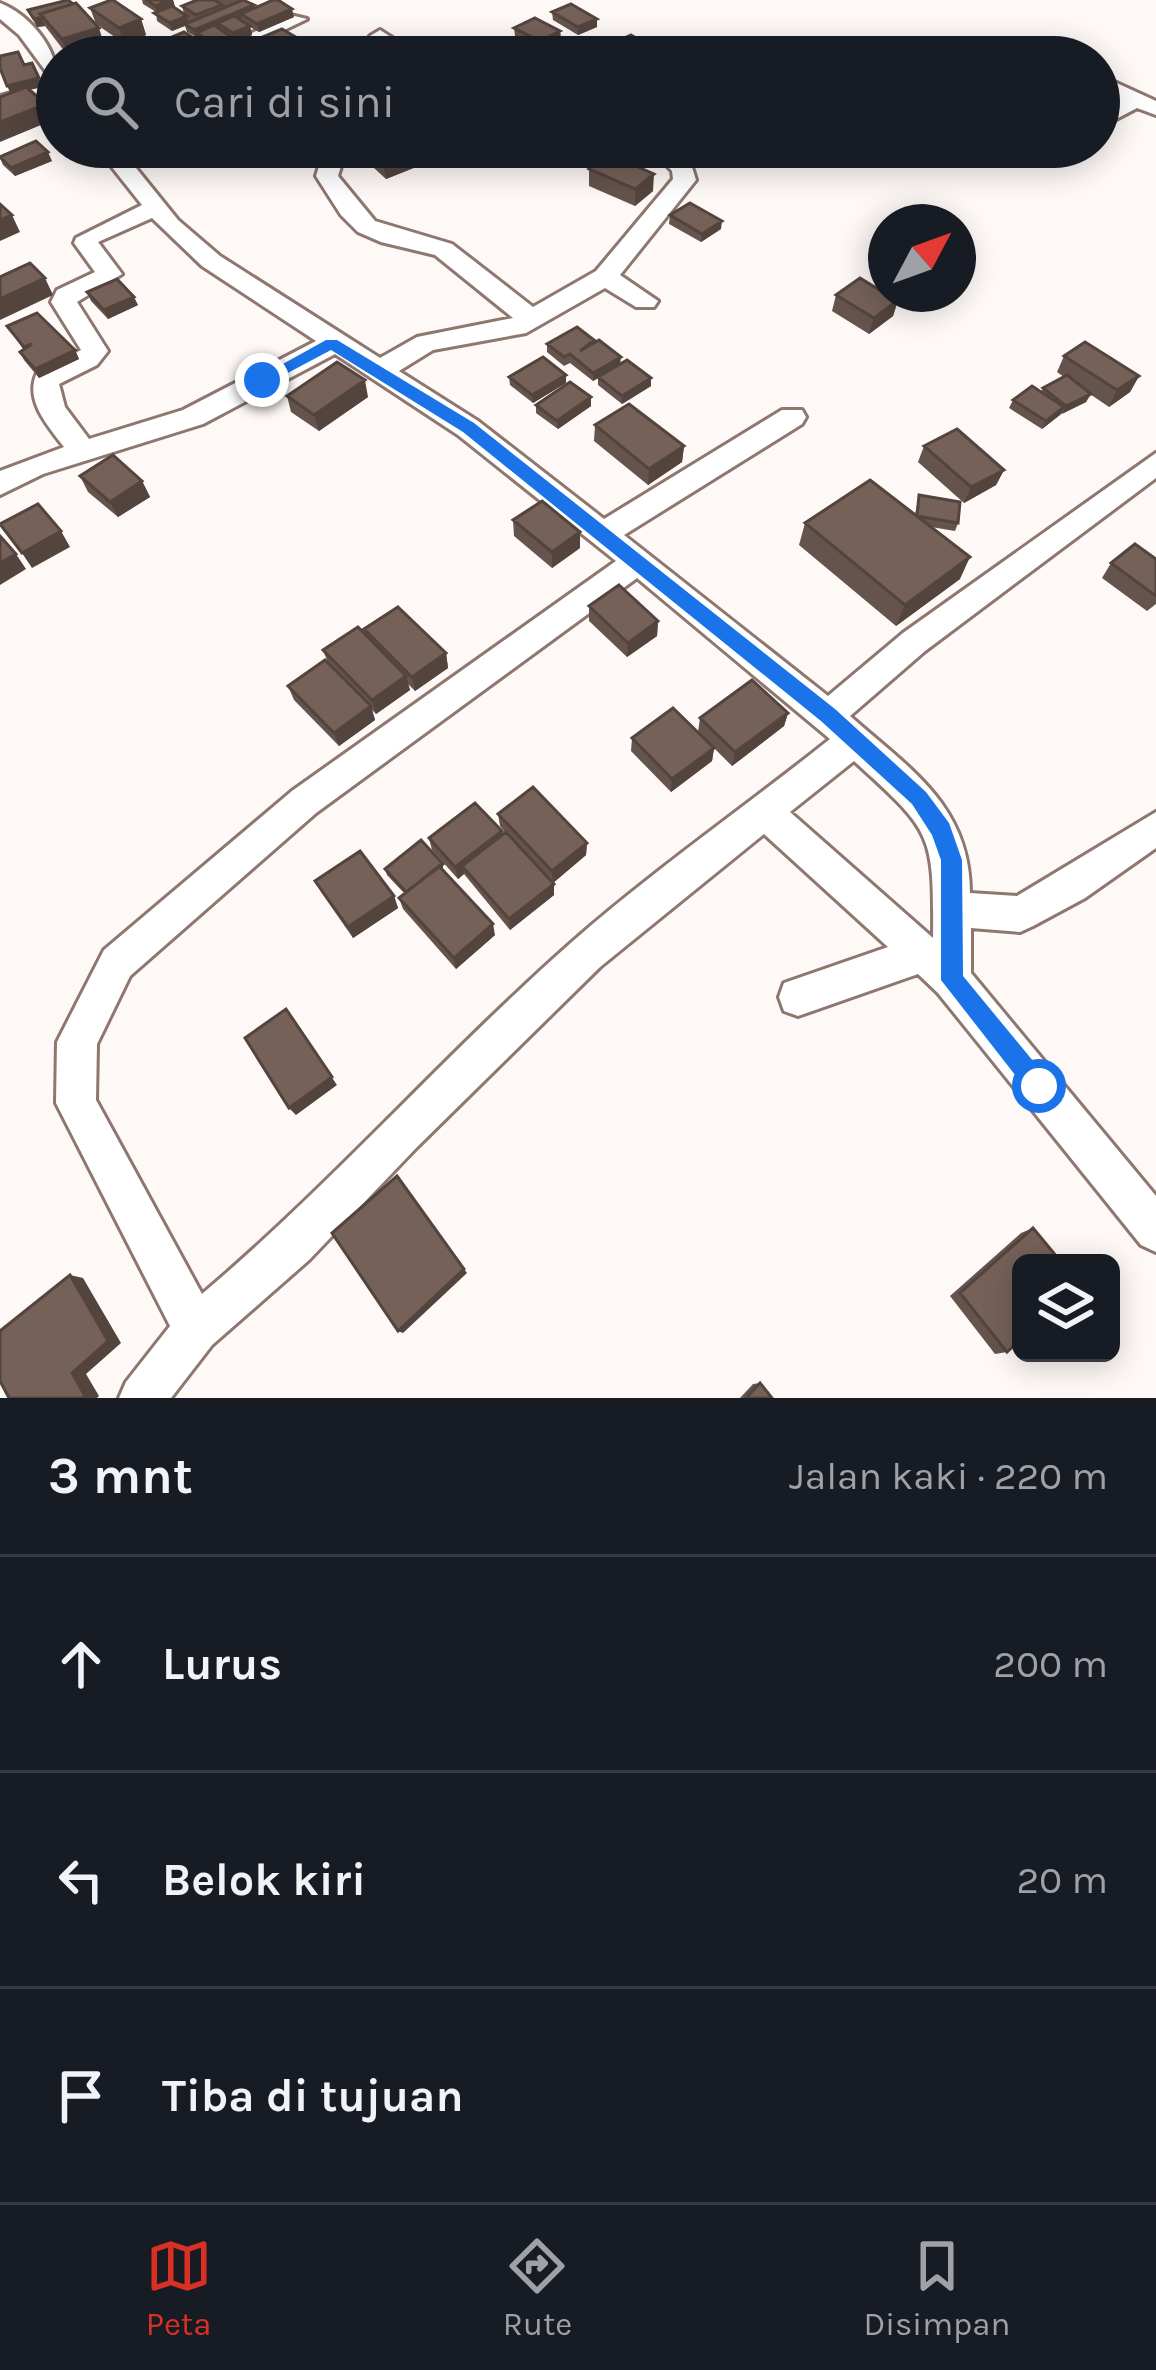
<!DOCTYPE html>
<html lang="id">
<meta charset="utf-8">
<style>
body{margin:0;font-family:Karla,sans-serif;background:#242831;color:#f1f3f6}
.controls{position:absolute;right:36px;bottom:36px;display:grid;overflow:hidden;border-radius:18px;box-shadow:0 6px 30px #0003}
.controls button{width:108px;height:108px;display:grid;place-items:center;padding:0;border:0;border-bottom:3px solid #363941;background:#171b24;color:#f1f3f6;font:60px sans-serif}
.compass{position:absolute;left:868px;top:204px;width:108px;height:108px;border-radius:50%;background:#171b24;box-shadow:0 6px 30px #0003;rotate:49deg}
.stop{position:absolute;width:36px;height:36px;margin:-27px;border:9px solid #1a73e8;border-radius:50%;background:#fff}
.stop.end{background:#1a73e8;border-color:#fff;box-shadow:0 3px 12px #0008}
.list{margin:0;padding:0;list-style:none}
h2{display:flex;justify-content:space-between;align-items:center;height:156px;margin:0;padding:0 48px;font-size:51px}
h2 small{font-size:39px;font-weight:400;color:#9ea1a6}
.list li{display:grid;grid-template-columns:78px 1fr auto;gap:36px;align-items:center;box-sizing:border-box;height:216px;padding:0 48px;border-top:3px solid #363941}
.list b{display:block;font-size:45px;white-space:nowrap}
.list em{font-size:39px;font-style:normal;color:#9ea1a6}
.icon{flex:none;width:66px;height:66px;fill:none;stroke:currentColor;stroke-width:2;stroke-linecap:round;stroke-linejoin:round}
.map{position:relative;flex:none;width:1156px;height:1398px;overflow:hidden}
.search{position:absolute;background:#171b24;box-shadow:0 6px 30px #0003;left:36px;right:36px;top:36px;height:132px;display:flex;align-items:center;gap:30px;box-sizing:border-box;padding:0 42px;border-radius:66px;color:#9ea1a6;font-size:45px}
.sheet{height:804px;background:#171b24}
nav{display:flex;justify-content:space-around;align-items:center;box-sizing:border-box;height:168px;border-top:3px solid #363941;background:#171b24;font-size:33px;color:#9ea1a6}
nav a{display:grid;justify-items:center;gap:6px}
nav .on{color:#d93025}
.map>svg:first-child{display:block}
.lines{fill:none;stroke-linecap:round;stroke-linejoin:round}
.minor-casing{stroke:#8d776e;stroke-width:6}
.minor{fill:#fff;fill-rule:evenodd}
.wall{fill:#65534d}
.shaded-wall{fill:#53443e}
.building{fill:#766159;stroke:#53443e;stroke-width:3}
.route{fill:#1a73e8}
</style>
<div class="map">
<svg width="1156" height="1398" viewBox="0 0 1156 1398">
<rect width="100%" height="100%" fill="#fef8f6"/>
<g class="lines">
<defs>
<path id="minor" d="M0,3C30,15 57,48 57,79L50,77L19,35L0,19Z
M290,15L307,19L228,57H201Z
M380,30L422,57H398L370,36Z
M488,42L531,53L534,57H445Z
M1099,75L1156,101V115L1137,108L1099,128V112L1120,99L1099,89Z
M57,80V93L0,109V96Z
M96,147H119L178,220L220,256L380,358L417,337L513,318L435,255L381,242L358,232L341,215L316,176L325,147H347L338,176L375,221L452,244L533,307L596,271L673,179L672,171L649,147H673L691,164L696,180L620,275L658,301L654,307H636L605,288L526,333L433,350L399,371L478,421L604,519L782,410H802L806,417L802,424L624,535L828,696L903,633L1156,453V478L925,651L850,716C910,769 970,806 970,893L1017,896L1156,812V848L1085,898L1033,926L1020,932L971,928V973L1156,1196V1252L1141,1245L938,993L918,974L798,1016L784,1011L779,997L784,983L888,947L764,834L600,967L417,1147L309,1260L212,1345L171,1398H119L126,1382L170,1326L56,1103L57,1042L104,950L292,791L616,561L458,435L335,354L203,424L43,474L0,495V471L64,447C48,426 24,400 37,373L81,350L51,302L57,290L95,272L74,243L76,238L142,205ZM152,218L202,266L316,341L183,410L89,439L65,407L59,384L97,365L108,351L77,302L122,274L98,242ZM637,578L830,739C745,807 654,870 572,942C444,1055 332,1184 202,1294L96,1100L97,1044L130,976L316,813ZM854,761C932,832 934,832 933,938L790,812Z"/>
</defs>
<!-- minor casing -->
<use href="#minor" class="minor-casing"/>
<!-- minor -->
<use href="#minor" class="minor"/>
</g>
<!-- wall -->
<path class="wall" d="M142,0H173L175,7L184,14L182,6L197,0H246L255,8L294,17L259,32L250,27L252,35L235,42L231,39L232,44L215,51L199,41L198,38L187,32L185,26L172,31L157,21L156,12L143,4Z
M90,8L141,19L146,35L130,42L147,54L179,57H64L62,53L65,52L45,26L37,27L28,10L103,40L110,47L122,42L96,24Z
M552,12L597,27L578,35L553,20Z
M514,28L560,31L561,40L540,50L515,36Z
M265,36L300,47L284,55L275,50L277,57H219L242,50L241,46L267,44Z
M167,39L202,51L184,57L169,47Z
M614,43L649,55L644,57H624L615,52V57H587L584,55V47L614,48Z
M361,147H429L431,161L386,179L363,158Z
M577,147H621L627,151L626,159L624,161L653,191L635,206L589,186V169L596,164L577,151Z
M0,158L52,161L15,176L3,165Z
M670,215L721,229L701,242L669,224Z
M87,292L138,305L108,319L91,301Z
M836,295L898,300L893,316L869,334L832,311Z
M7,326L75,350L79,359L39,378L24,360L20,352L23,349Z
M594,340V343L651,386L622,404L598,385V378L593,381L570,363L564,366L547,352V344Z
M1064,356L1139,376L1130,392L1109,407L1090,394L1086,402L1061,414L1042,429L1009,408L1013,400L1041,392L1043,388L1064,377L1057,372Z
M566,375V383L533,403L510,385L509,377Z
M287,396L368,397L319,431L291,412Z
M536,405L591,406L558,429L536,413Z
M595,425L684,446L682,462L648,485L594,441Z
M924,446L1004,470L996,485L964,503L918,462Z
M80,476L142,481L150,497L118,517L88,492Z
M919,495L958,523L955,531L931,527L960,579L896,626L799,545L805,523L915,515Z
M513,520L580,548L552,568L514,536Z
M1156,559V604L1147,611L1102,578L1111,563Z
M589,606L658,621L657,636L627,657L589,621Z
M364,629L446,653L448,668L415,691L408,684L410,690L376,714L372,710L375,720L339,746L294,700L288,686L328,663L323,650L366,635Z
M788,713L784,726L732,766L714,748L712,761L671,792L631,751L632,738L698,732L700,718Z
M498,814L587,843L586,855L553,883L554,895L510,930L464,874L458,879L432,850L429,838L502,831L503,835L505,832L500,826Z
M443,864V871L495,935L456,969L403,909L399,898L404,893L387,875L385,869Z
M315,881L394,896L398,908L353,938L321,892Z
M1033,1228L1007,1352L995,1354L950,1296L1021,1233Z
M760,1383L772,1398H740L753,1384Z"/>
<!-- shaded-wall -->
<path class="shaded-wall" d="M169,0H173L175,7L158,14L155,6Z
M254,5L256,13L241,14L242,19L223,27L217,23L219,29L197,33L198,38L196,39L194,30Z
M292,9L294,17L259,32L257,24Z
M187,16L189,24L172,31L170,23Z
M41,17L45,26L37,27L34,19Z
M141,19L146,35L124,44L119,28Z
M597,19V27L578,35V27Z
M250,26L252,35L235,42L233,33Z
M99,28L104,44L68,56L62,39Z
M560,31L561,40L540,50V41Z
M230,36L232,44L215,51L213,43Z
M299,39L300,47L284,55L282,46Z
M200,42L202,51L185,57L183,50Z
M650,46L649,55L644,57H633V54Z
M275,49L277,57H258Z
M615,49V57H598V56Z
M39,78L43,87L11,94L7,86Z
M46,104L53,120L0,142V122Z
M422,147H429L431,161L386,179L383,162Z
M48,152L52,161L15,176L11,168Z
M654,174L653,191L635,206V189Z
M12,215L20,232L0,241V220Z
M722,221L721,229L701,242L702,234Z
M45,278L53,295L0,320V299Z
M134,297L138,305L108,319L104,310Z
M898,300L893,316L869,334L874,318Z
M75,350L79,359L39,378L35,369Z
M621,357L620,366L593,381V373Z
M566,375V383L533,403L532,395Z
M1139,376L1130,392L1109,407L1117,390Z
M651,378V386L622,404V396Z
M365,380L368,397L319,431L314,415Z
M1091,394L1086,402L1062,414L1066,406Z
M591,397V406L558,429L557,421Z
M1064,407L1060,415L1042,429L1046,421Z
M684,446L682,462L648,485L649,469Z
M1004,470L996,485L964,503L971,487Z
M142,481L150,497L118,517L110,502Z
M61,531L70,547L32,568L22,553Z
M580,532V548L552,568V552Z
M16,554L26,569L0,585V563Z
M970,557L960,579L896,626L905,605Z
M658,621L657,636L627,657L628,643Z
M446,653L448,668L415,691L412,677Z
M406,676L410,690L376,714L372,700Z
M371,706L375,720L339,746L334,733Z
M788,713L784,726L732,766L735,752Z
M714,748L712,761L671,792L672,779Z
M502,831L504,843L462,866L464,874L458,879L455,867Z
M587,843L586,855L553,883L552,871Z
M554,884V895L510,930L509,919Z
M394,896L398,908L353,938L348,927Z
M493,924L495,935L456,969L454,958Z
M286,1009L337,1085L296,1115L289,1108Z
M397,1176L467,1273L403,1333L398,1331Z
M70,1275L83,1278L121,1343L86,1374L99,1396L97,1398H83L72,1373Z"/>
<!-- building -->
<path class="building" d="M68,0L73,4L40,14L43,17L34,19L28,10Z
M111,0H113L141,19L119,28L90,8Z
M147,0H169L155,6Z
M197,0H214L222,5L196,15L182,6Z
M243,0L254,5L194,30L185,24Z
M273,0H278L292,9L257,24L241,14Z
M76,3L99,28L62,39L40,14Z
M571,4L597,19L578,27L552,12Z
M172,6L187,16L170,23L154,13Z
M234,16L250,26L233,33L217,23Z
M535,18L560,31L540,41L514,28Z
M214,25L230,36L213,43L197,33Z
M282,29L299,39L282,46L265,36Z
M184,32L200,42L183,50L167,39Z
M631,35L650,46L633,54L614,43Z
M258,39L275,49L258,57L241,46Z
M103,40L110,47L102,50L105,52L98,54L93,50L74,57H66L62,53Z
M128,40L151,57H112L102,50Z
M601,40L615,49L598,56L584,47Z
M165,47L179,57H151L147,54Z
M239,48L253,57H219Z
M93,50L103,57H74Z
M18,52L24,65L32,63L39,78L7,86L0,68V56Z
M572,52L581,57H560Z
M26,87L46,104L0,122V97Z
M36,141L48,152L11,168L0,157Z
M366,147H422L383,162Z
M584,147H621L627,151L615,157L609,154L602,159Z
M609,154L654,174L635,189L589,169Z
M690,203L722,221L702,234L670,215Z
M0,204L12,215L0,220Z
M30,263L45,278L0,299V277Z
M860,278L886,294L898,300L874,318L836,295Z
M117,279L134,297L104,310L87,292Z
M37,313L75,350L35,369L20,352L32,344L24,347L7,326Z
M577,327L594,340L580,351L599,340L621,357L593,373L570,354L564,357L547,344Z
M1085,342L1139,376L1117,390L1064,356Z
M543,357L566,375L532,395L509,377Z
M627,360L651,378L622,396L598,377Z
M337,362L365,380L314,415L287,396Z
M1067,375L1091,394L1066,406L1043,388Z
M570,382L591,397L557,421L536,405Z
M1032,386L1064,407L1046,421L1013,400Z
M629,404L684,446L649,469L595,425Z
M957,429L1004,470L971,487L924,446Z
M113,455L142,481L110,502L80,476Z
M870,480L970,557L905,605L805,523Z
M919,495L960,502L958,523L917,516Z
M542,501L580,532L552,552L513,520Z
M38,504L61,531L22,553L0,524Z
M0,536L16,554L0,563Z
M1135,544L1156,559V596L1111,563Z
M619,585L658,621L628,643L589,606Z
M398,607L446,653L412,677L364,629Z
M358,627L406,676L372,700L323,650Z
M325,660L371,706L334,733L288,686Z
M752,680L788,713L735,752L700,718Z
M673,708L714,748L672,779L632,738Z
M533,787L587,843L552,871L498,814Z
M475,803L502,831L455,867L429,838Z
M506,832L554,884L509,919L462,866Z
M421,840L443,864L406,892L385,869Z
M360,851L394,896L348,927L315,881Z
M439,866L493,924L454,958L399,898Z
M286,1009L332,1077L289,1108L245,1038Z
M397,1176L464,1269L398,1331L332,1233Z
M1033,1228L1062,1263H1021V1339L1007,1352L960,1293Z
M70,1275L108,1341L72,1373L85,1396L83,1398H9L0,1381V1331Z
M760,1383L772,1398H746Z"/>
<!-- route -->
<path class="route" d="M326,340H337L474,423L835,709L926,792L949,823L962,860L963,976L1047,1078V1094H1030L941,980V860L932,835L912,804L821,721L463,432L331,350L267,384L254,380Z"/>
</svg>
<div class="controls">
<button><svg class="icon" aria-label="layers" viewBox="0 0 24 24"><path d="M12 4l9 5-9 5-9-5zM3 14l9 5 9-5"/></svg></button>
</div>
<svg class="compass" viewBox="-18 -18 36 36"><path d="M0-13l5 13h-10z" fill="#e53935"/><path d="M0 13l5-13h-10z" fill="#9ea1a6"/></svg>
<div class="stop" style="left:1039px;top:1086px"></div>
<div class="stop end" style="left:262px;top:380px"></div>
<div class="search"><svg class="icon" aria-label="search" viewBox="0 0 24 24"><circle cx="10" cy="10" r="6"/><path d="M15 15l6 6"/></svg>Cari di sini</div>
</div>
<section class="sheet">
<h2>3 mnt<small>Jalan kaki · 220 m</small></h2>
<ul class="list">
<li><svg class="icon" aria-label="ahead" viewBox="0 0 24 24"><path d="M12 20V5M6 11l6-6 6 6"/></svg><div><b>Lurus</b></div><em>200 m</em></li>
<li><svg class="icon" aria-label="left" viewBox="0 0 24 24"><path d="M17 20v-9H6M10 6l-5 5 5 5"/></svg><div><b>Belok kiri</b></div><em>20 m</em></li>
<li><svg class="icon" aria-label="arrive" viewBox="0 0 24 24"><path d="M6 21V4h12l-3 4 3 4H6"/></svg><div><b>Tiba di tujuan</b></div></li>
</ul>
</section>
<nav>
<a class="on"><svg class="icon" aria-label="map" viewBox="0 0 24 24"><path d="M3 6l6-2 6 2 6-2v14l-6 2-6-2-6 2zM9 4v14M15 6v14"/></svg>Peta</a>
<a><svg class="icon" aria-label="directions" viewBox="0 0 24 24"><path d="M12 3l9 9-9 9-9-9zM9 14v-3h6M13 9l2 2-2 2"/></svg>Rute</a>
<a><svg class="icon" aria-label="saved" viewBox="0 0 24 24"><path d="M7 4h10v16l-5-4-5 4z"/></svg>Disimpan</a>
</nav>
